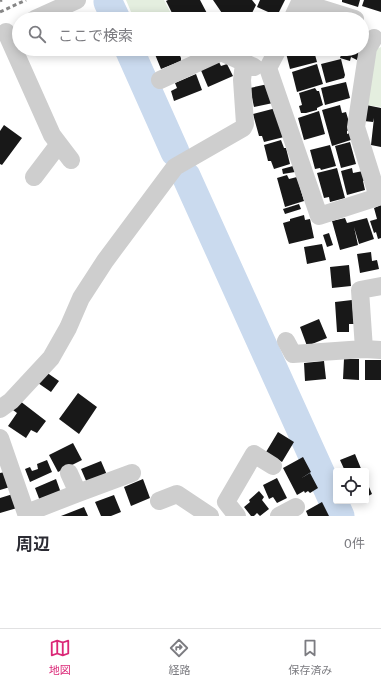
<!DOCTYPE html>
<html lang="ja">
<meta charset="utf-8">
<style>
body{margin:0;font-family:"DejaVu Sans","Noto Sans JP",sans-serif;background:#f7f7f7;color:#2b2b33}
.controls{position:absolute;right:12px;bottom:12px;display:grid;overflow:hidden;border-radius:4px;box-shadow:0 2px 10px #0003}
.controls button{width:36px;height:36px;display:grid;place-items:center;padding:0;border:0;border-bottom:1px solid #e1e1e2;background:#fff;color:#2b2b33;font:20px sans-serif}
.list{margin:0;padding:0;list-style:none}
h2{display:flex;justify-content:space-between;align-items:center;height:52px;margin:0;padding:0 16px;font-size:17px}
h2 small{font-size:13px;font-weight:400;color:#7c7c81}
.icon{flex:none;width:22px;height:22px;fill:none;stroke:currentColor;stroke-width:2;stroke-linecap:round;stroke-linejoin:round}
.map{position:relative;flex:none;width:381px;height:516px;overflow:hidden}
.search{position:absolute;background:#fff;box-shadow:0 2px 10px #0003;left:12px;right:12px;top:12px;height:44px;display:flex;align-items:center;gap:10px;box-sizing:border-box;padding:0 14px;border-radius:22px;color:#7c7c81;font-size:15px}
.sheet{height:112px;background:#fff}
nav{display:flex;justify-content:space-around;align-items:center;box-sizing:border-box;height:56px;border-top:1px solid #e1e1e2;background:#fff;font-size:11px;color:#7c7c81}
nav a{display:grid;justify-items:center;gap:2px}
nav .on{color:#db2777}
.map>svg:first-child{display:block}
.green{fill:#e4eedf}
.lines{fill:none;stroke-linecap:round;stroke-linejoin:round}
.river{stroke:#cadaee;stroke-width:29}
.building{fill:#181818}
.street{stroke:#cecece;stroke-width:18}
.rail{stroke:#868686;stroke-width:3;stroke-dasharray:4 3;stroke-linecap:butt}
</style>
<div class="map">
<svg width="381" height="516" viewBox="0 0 381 516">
<rect width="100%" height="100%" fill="#fff"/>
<!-- green -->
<path class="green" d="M126,0H164L174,19H134Z
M381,47V107L366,105L374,50Z"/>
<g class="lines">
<!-- river -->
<path class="river" d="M108,2L116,19
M129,49L175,152
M186,176L340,516"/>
</g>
<!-- building -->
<path class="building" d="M168,0H200L210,19H175L166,1Z
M213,0H252L256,5L249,19H226Z
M260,0H285L277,16L257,7Z
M342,0H360L358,7L342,2Z
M364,0H381V12L362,6Z
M161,49H177L181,58V61L161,69L154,52Z
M237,49H261L259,54L253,52L251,56Z
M285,49H304L305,54L314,51L317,62L290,69Z
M314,49H337L335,56Z
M343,49H361L357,60L351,57L350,61L340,58Z
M341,59L345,75L344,78L326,83L321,64Z
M218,60L221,66L227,64L233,76L208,87L200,68Z
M317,64L323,84L297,92L292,72Z
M196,74L202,90L174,101L171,91L177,88L175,83Z
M346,82L350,98L325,105L321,88Z
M268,84L273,103L254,107L250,88Z
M315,88L317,91H319L323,105L317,108V110L306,113H301L299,106L302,105L299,93Z
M340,105L342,113L346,112L351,129L347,131V134L352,132L354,139L332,146L322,110Z
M366,105L381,108V147L371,145L374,118L373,122L364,121Z
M276,108L284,137L264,142L262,136H259L253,114Z
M319,111L325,134L304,140L298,118Z
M4,125L22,138L2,165L0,164V131Z
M281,140L284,148H286L290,164L274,169L271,161H268L264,145Z
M350,142L356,164L341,168L335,146Z
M330,145L336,166L321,170L320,168L315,169L310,150Z
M293,166L295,172L283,174L282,169Z
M337,168L345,198L330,202L329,197L324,198L317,173Z
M352,168L353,173L363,171L365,180L363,181L365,190L347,195L341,171Z
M287,175L289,179L297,177L304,201L285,207L277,178Z
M299,204L301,209L285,214L283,209Z
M381,205V238L378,239L376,232L374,233L370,221L377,219L374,208Z
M304,215L305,220L310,219L314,238L289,244L283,223L290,221V219Z
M345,218L347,223L367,218L374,239L359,244L354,227L358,245L340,250L332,221Z
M329,233L333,245L327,247L323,235Z
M322,244L326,260L307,264L304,247Z
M371,252L372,261L377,260L379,269L360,273L357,254Z
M349,265L351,286L332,288L330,267Z
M352,300L354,324H349V332H337L335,302Z
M319,319L327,338L307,346L300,327Z
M344,359H359V380L343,379Z
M365,360H381V380H365Z
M324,361L326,379L305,381L304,363Z
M46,372L59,381L51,392L38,383Z
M78,393L97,407L79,434L59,419Z
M20,401L46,421L37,433L31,430L26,438L8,426L17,413L13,410Z
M278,432L294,442L282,462L266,452Z
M73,443L82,460L58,472L49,455Z
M355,454L362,471H345L340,460Z
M303,457L311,472L300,479L310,473L318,488L310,493L308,491L305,493L304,491L297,495L283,468Z
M47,460L52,472L30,482L25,469L30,467L32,471L38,469L37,464Z
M101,461L107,475L87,483L81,469Z
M5,472L10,487L0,490V473Z
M277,478L287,498L277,503L273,497L269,499L263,485Z
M56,479L61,493L40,501L35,488Z
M143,479L150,498L131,506L124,487Z
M366,480L372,494L366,497Z
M259,491L264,497L262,500L269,509L260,516L257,513L254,516H251L244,507L250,502L249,500Z
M13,494L17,508L0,513V498Z
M114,495L121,512L111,516H101L95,502Z
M322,502L329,516H308L306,511Z
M84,507L88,516H61Z"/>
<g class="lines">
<!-- street -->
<path class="street" d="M301,0L300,2L355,19
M35,19L77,0
M292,19L300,2
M6,32L52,135L71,160
M278,49L268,68L319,216L378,197L356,127L368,48L374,38
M160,80L221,52L254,67
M34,177L59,144
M286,341L293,354L364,349L381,350
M364,349L360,290L381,286
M0,409L11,401L51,358L68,328L81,298L105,261L175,167L243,128L245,124L242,80L244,63
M0,438L27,516
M69,473L78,493
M159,501L177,494L210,516
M27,513L78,493L132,473
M237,516L226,502L254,454L273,466
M279,516L296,507"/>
<!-- rail -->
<path class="rail" d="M0,1L2,0
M0,12L26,0"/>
</g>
</svg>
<div class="controls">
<button><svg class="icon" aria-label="locate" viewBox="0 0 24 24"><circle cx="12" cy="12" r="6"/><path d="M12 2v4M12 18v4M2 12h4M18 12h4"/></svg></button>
</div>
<div class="search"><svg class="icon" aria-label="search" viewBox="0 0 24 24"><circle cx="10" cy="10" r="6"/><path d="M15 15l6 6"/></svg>ここで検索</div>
</div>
<section class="sheet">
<h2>周辺<small>0件</small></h2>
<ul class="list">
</ul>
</section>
<nav>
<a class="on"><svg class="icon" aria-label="map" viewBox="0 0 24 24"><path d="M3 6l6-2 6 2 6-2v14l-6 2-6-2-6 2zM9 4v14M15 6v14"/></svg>地図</a>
<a><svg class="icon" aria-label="directions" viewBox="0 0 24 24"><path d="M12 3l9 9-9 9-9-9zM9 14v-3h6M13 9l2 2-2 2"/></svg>経路</a>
<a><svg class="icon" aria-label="saved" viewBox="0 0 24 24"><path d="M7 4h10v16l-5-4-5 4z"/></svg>保存済み</a>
</nav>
